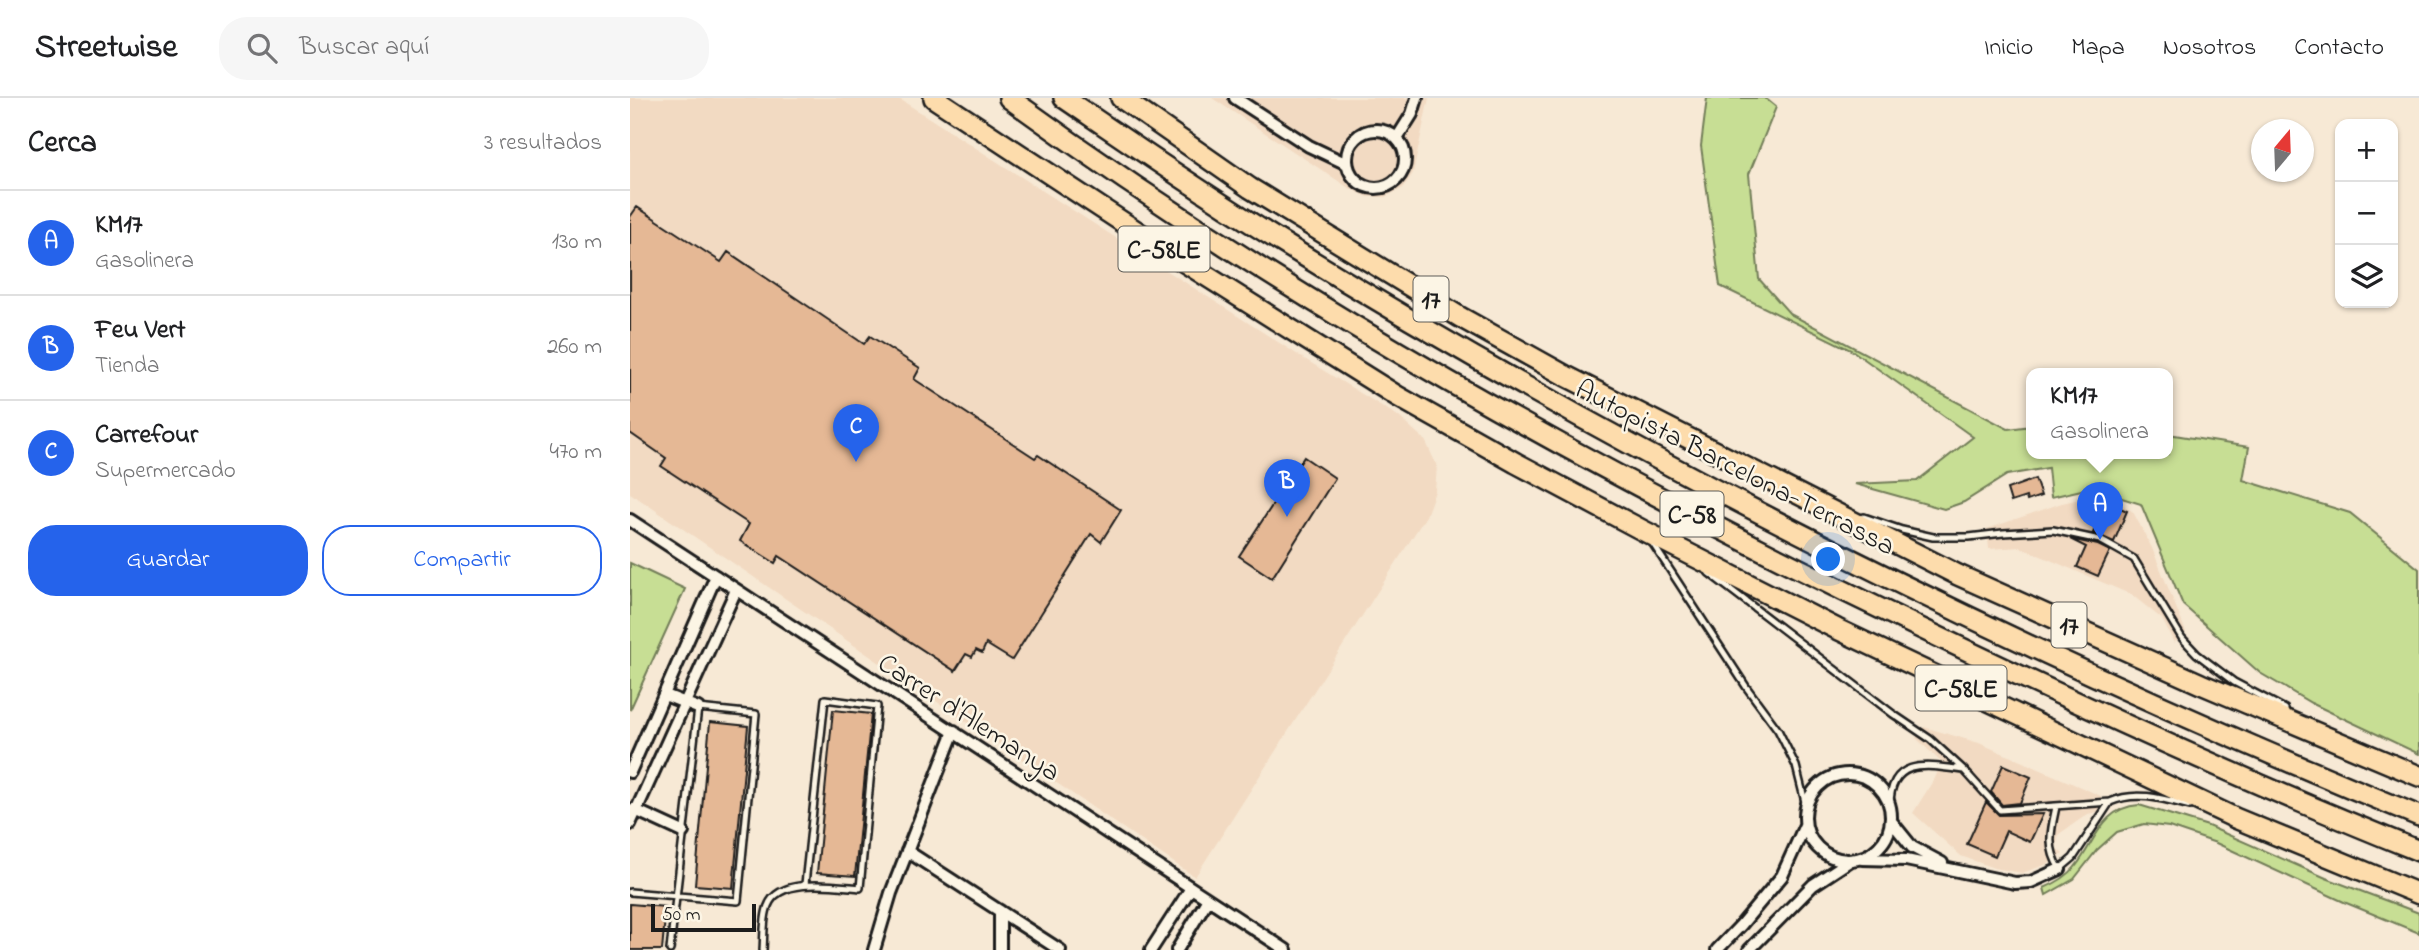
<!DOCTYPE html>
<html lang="es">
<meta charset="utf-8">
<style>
body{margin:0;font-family:"Indie Flower",sans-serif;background:#f6f6f6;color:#202124}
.controls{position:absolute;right:21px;top:21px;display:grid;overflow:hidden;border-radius:14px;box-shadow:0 2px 5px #0004}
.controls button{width:63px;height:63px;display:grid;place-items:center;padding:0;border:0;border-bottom:2px solid #e0e0e0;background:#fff;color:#202124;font:35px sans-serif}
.compass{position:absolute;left:1621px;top:21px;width:63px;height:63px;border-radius:50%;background:#fff;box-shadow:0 2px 5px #0004;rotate:19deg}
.scale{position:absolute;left:21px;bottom:18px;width:105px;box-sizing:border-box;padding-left:7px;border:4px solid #1c1c1c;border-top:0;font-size:19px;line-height:24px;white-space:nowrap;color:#1c1c1c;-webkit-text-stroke:5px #fcf5e5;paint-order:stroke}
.you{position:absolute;left:1199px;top:462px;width:24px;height:24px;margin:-18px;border:5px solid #fff;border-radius:50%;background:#1a73e8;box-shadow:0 0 0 10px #1a73e833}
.badge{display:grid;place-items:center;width:46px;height:46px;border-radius:50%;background:#2563eb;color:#fff;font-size:23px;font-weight:700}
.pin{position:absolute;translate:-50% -58px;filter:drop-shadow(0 2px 4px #0008)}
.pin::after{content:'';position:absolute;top:37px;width:24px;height:21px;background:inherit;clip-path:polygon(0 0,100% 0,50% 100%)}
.popup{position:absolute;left:1396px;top:270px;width:147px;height:91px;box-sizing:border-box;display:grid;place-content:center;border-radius:14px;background:#fff;filter:drop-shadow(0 2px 5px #0005);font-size:23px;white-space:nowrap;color:#757577}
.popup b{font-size:26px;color:#202124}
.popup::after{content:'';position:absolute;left:50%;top:100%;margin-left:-14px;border:14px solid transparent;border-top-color:#fff}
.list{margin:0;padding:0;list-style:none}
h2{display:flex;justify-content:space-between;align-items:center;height:91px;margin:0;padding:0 28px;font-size:30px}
h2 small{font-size:23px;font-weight:400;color:#757577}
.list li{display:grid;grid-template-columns:46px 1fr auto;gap:21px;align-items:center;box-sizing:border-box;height:105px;padding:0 28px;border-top:2px solid #e0e0e0}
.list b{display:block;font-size:26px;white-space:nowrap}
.list p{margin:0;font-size:23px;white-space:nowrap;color:#757577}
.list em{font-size:23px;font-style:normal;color:#757577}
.actions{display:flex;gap:14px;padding:21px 28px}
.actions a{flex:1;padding:16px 0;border:2px solid #2563eb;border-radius:28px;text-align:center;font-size:24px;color:#2563eb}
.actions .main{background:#2563eb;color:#fff}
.icon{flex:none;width:38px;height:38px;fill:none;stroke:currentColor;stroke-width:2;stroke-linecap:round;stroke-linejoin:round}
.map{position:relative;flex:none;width:1789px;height:852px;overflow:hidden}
header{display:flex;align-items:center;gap:42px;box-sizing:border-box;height:98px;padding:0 35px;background:#fff;border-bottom:2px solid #e0e0e0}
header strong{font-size:33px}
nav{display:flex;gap:38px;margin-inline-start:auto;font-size:24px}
.search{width:490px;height:63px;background:#f6f6f6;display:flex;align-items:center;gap:18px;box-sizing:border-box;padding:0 24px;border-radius:28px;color:#757577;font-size:26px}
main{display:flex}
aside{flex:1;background:#fff}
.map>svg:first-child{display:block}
.built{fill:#f2dac2}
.green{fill:#c7de94;stroke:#727d58;stroke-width:2}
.building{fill:#e5b895;stroke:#1c1c1c;stroke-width:2}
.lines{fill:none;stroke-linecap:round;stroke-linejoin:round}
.lane-casing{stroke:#1c1c1c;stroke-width:10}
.street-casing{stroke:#1c1c1c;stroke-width:16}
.highway-casing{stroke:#1c1c1c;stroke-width:24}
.lane{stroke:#fcf5e5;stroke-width:5}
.street{stroke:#fcf5e5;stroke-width:10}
.highway{stroke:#fddcac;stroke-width:19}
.labels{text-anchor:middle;stroke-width:5;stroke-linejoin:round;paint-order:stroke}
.shield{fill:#fcf5e5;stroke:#5f5d58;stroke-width:2}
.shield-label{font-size:26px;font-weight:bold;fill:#1c1c1c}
.street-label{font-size:28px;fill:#1c1c1c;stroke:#fcf5e5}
</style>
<header>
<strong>Streetwise</strong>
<div class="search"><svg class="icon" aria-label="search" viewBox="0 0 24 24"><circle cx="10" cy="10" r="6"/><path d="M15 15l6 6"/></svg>Buscar aquí</div>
<nav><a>Inicio</a><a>Mapa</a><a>Nosotros</a><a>Contacto</a></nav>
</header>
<main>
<aside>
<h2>Cerca<small>3 resultados</small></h2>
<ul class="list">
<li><span class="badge">A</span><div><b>KM17</b><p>Gasolinera</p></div><em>130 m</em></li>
<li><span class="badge">B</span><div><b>Feu Vert</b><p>Tienda</p></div><em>260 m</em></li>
<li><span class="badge">C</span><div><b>Carrefour</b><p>Supermercado</p></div><em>470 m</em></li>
</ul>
<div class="actions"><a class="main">Guardar</a><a>Compartir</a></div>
</aside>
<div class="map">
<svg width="1789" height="852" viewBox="0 0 1789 852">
<rect width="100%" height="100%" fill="#f7e9d5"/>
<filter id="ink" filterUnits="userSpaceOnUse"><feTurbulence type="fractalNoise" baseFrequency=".0143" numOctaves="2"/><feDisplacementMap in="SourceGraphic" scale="14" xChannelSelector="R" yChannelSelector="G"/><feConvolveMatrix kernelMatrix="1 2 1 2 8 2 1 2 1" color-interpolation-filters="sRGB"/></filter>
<g filter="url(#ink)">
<!-- built -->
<path class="built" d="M0,0H268L673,260L768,318L795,342L807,368L805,393L796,418L565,779L0,395Z
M582,0H799L783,75L773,90L755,99H738L719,90Z
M1468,397L1490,405L1503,414L1522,450L1556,534L1544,545L1532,521L1502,497L1390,449L1359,451L1357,431L1432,405Z
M1294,629L1349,645L1471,698V713L1458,716L1429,736L1426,750L1433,756L1418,766L1392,775L1364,770L1331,758L1283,715L1306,678L1311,664L1286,640Z"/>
<!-- green -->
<path class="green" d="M1077,0H1135L1146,9L1119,76L1129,181L1160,216L1378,331L1402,328V356H1538V336L1619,349L1613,382L1720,415L1789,471V656L1681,605L1630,575L1553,507L1511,406L1460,390L1421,399L1418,370L1377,377L1334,404L1314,411L1225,386L1287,383L1343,339L1223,253L1090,188L1071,48Z
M0,465L55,491L0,612Z
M1509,707L1578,728L1696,780L1789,815V835L1714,804L1586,745L1539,729L1514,726L1487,734L1467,752L1444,781L1416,797L1414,790C1426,785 1437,779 1445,769C1466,744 1470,710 1509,707Z"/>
<!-- building -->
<path class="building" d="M7,109L91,164L98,154L234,246L240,238L290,270L284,281L405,360L408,357L491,412L471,444L461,436L382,562L356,546L352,555L346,552L342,559L336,556L325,573L149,458L145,465L110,443L119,426L31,368L36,360L0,335V119Z
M674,359L705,380L642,480L609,458Z
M1405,381L1411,398L1397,403L1396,399L1381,404L1377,391Z
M1477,404L1497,413L1484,444L1463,435Z
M1440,441L1468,447L1480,453L1468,478L1447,469L1456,449Z
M203,612L241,616L225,778L187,775Z
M80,624L118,628L103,790L65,787Z
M1373,667L1401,679L1390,705L1372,707L1361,694Z
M1356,704L1369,717L1413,716L1400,744L1376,733L1365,758L1337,746Z
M0,806L36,809L32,852H0Z"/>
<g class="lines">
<defs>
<path id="lane" d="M1234,419L1272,432L1303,439H1339L1373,435L1423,432L1470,442L1504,461L1552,540L1567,556L1604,584L1655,611
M1023,446L1117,590L1148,632L1166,668L1176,708
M1079,475L1263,616L1300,641L1334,672L1370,712L1480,704
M1260,709C1259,659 1297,667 1334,672
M1426,709C1421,732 1416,749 1430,771L1443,760L1480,704C1506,692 1534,701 1560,708
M0,794L108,803L126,616L68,610C59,690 49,771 40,852
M133,852C134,839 133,820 138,808C149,778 206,788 230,790L247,608L195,601L175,786"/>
<path id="street" d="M605,0L679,48L717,66
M717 61a29 29 0 1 1 58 0a29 29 0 1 1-58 0Z
M767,40L782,16L787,0
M0,422L656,852
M35,597L68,610
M0,674L86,478
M1175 719a43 43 0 1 1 86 0a43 43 0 1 1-86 0Z
M3,711L53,734
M1261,723L1282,749L1312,765
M0,726L106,492
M277,753L430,852
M1232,761L1276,762L1385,785L1401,784L1430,771
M370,813V852
M244,852L261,795L324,633
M521,852L561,790
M547,852L578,801
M1087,852L1111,827L1152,778L1175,727
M1119,852L1183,787L1221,762"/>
<path id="highway" d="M304,0L529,148L676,241L767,298L886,365L1012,432L1207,531L1439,641L1605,720L1789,796
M379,0C661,205 968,375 1282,526C1449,607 1617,684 1789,753
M434,0C506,49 578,99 653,145C1013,368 1397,558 1789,718
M491,0L620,90L830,219L936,278L1328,477L1571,586L1789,678"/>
</defs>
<!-- lane casing -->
<use href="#lane" class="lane-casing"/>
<!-- street casing -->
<use href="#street" class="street-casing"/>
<!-- highway casing -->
<use href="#highway" class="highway-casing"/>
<!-- lane -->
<use href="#lane" class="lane"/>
<!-- street -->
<use href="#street" class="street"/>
<!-- highway -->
<use href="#highway" class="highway"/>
</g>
</g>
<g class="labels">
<!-- shield labels -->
<g class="shield">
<rect x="488.5" y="128.5" width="91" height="45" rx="5"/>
<rect x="783.5" y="178.5" width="35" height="45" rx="5"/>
<rect x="1030.5" y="393.5" width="63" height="45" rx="5"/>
<rect x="1421.5" y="504.5" width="35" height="45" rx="5"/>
<rect x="1285.5" y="567.5" width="91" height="45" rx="5"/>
</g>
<g class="shield-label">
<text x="534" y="160">C-58LE</text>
<text x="801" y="210">17</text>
<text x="1062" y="425">C-58</text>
<text x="1439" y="536">17</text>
<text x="1331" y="599">C-58LE</text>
</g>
<!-- street labels -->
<g class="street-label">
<text transform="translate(1106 368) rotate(27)" y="10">Autopista Barcelona-Terrassa</text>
<text transform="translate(340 618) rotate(33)" y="10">Carrer d'Alemanya</text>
</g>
</g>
</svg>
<div class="controls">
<button>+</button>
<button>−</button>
<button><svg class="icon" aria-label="layers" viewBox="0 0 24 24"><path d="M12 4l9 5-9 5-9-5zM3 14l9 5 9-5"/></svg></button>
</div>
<svg class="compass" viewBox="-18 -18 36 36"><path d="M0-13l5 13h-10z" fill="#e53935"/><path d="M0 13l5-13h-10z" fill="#757577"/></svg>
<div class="scale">50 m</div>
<div class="you"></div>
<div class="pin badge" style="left:1470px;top:442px">A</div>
<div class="popup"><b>KM17</b>Gasolinera</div>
<div class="pin badge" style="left:657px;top:419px">B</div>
<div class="pin badge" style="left:226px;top:364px">C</div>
</div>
</main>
